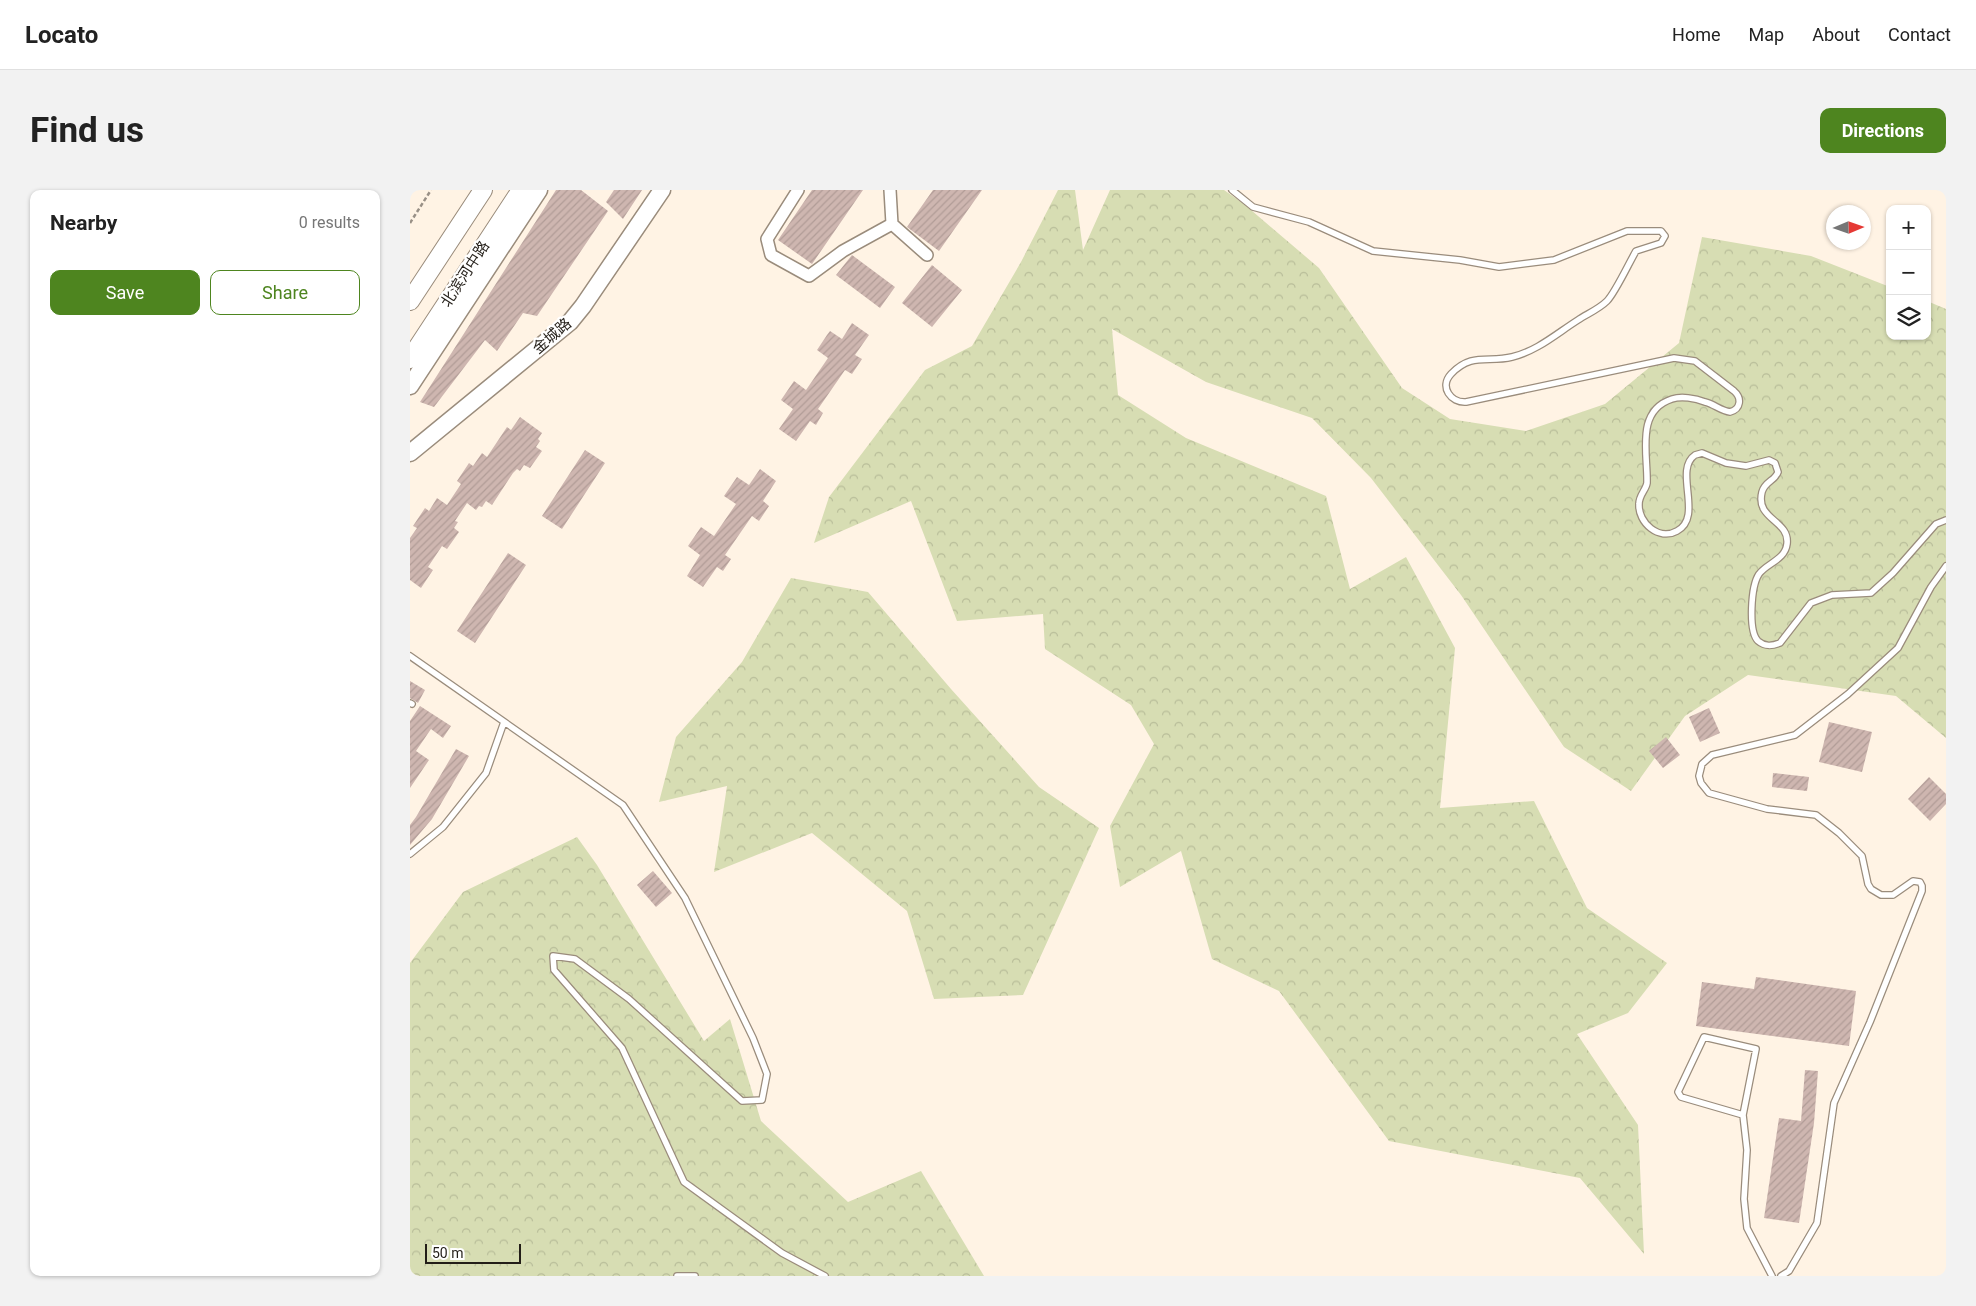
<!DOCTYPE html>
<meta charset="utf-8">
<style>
body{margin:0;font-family:Roboto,"Noto Sans SC",sans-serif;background:#f2f2f2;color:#222}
.controls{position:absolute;right:15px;top:15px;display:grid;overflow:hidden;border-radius:10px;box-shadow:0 1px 4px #0004}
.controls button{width:45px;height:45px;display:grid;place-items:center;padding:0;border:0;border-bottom:1px solid #e0e0e0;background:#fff;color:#222;font:25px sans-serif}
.compass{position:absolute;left:1416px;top:15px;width:45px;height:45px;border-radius:50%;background:#fff;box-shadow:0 1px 4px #0004;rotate:88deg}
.scale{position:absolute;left:15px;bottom:12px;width:96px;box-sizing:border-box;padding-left:5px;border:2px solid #231e18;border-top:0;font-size:14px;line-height:18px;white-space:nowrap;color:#231e18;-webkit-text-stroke:4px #fff;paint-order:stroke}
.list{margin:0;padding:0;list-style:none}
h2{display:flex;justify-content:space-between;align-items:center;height:65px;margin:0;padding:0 20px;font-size:21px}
h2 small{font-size:16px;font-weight:400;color:#767676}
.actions{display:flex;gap:10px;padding:15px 20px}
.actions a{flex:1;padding:11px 0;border:1px solid #4e851f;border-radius:10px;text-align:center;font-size:18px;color:#4e851f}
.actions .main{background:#4e851f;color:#fff}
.icon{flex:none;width:28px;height:28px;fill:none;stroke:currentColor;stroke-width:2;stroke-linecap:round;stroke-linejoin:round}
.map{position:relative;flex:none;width:1536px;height:1086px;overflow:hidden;border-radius:10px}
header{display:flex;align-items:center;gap:30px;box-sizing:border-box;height:70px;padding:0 25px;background:#fff;border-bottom:1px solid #e0e0e0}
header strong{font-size:24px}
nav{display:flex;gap:28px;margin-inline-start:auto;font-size:18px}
.intro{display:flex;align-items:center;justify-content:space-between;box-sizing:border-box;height:120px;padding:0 30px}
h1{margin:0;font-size:35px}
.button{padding:12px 22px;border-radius:10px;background:#4e851f;color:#fff;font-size:18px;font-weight:700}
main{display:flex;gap:30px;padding:0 30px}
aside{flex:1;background:#fff;border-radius:10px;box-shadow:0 1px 4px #0004}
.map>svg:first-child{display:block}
.forest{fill:url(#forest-crowns)}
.building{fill:url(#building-hatch)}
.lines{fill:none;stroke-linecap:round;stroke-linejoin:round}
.lane-casing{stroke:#9a8c7c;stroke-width:8}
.street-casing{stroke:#9a8c7c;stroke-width:14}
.secondary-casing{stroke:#9a8c7c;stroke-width:19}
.primary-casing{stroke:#9a8c7c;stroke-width:20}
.path{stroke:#999086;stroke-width:2.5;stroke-dasharray:4 2.5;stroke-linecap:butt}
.lane{stroke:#fff;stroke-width:5.5}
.street{stroke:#fff;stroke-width:11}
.secondary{stroke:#fff;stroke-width:16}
.primary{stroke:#fff;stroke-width:18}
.labels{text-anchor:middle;stroke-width:4.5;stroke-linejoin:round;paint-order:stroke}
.street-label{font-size:15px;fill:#231e18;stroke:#fff}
</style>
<header>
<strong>Locato</strong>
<nav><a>Home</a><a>Map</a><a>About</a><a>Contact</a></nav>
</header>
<div class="intro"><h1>Find us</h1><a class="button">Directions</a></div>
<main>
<aside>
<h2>Nearby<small>0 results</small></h2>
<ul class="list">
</ul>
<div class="actions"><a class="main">Save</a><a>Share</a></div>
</aside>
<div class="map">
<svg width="1536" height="1086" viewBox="0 0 1536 1086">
<defs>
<pattern id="forest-crowns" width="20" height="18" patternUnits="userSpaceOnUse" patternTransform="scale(1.25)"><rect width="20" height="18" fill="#d7ddb3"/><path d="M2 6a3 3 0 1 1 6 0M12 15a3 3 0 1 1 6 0" fill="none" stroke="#b8bd99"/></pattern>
<pattern id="building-hatch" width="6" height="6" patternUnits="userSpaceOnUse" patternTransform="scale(1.25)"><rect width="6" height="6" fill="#ceb6b0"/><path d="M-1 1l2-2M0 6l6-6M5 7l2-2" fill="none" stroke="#b19c97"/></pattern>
</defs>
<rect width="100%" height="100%" fill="#fff3e4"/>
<!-- forest -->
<path class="forest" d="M648,0H665L673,60L700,0H814L834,14L909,78L992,198L1040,229L1116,241L1195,214L1269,153L1292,47L1401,66L1480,97V146H1517V111L1536,119V548L1486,506L1338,485L1275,526L1221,601L1154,557L1051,405L961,288L902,228L796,192L702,139L708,205L776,248L916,306L940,399L996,367L1045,458L1030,618L1124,611L1177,718L1257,773L1218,823L1167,844L1228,935L1234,1064L1170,988L979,951L869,801L802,769L771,661L710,697L700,636L744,554L721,515L635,459L633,424L547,431L501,311L404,353L419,307L515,180L562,156L611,72Z
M381,388L458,402L541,499L629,597L689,638L613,805L524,809L497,721L402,643L304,682L317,596L249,612L266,547L332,472Z
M167,647L187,675L294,851L320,829L351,931L438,1012L511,981L574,1086H0V773L53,702Z"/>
<!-- building -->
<path class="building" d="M146,0H171L198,21L127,126L113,123L87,161L75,150L24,217L10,212Z
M204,0H232L213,29L196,12Z
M402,0H453L402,74L368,50Z
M523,0H572L529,61L497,37Z
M442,65L485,97L470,118L426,85Z
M522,75L552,100L522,137L492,113Z
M442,133L459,145L445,165L452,169L442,184L435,180L408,219L413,223L406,235L400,231L386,251L369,239L383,219L371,210L384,191L396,200L418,168L407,160L417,145L420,141L432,149Z
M110,227L132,243L128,249L130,251L126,257L132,261L120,278L114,275L110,281L107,279L103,283L82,315L76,311L72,317L69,316L66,320L57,313L45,331L48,332L44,338L49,342L37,359L32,356L18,377L23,380L11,398L0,390V348L7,338L3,336L15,318L19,321L27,308L37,315L51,294L47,291L59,273L63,276L72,263L77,267L97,237L101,240Z
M175,260L195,273L152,339L132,326Z
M350,279L366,291L353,311L359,316L349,331L342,326L315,365L321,369L313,381L307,377L293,397L277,386L290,365L278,356L291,337L304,346L326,314L314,306L327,287L339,295Z
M98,363L116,375L65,453L47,441Z
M0,491L15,500L8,513L0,508Z
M10,516L41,536L33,548L21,539L6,561L19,570L0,598V531Z
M1299,518L1310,543L1290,552L1279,527Z
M1419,532L1462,542L1452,582L1409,572Z
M1256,547L1270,565L1253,578L1239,561Z
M46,559L59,566L22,629L0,655V635L6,627Z
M1363,583L1399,587L1397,601L1362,597Z
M1519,587L1536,604V614L1520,631L1498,609Z
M243,681L262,703L246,717L227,695Z
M1346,787L1446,801L1439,856L1286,836L1292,792L1344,799Z
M1395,880L1408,881L1404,933L1389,1033L1354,1028L1369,928L1391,931Z"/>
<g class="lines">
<defs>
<path id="lane" d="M822,0L843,17L899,32L963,61L1050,70L1089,77L1144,70L1217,41H1251L1255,46L1251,53L1226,61C1219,73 1205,103 1197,111C1189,119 1177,124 1168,130C1146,144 1127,161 1102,167C1078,173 1062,162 1041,184C1029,197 1041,213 1056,212L1264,168L1285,171L1324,201C1332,208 1331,219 1320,222C1311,221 1304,214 1295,212C1285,208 1271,206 1262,209C1225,221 1238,264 1237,293C1236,300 1229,305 1229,314C1228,333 1249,351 1267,341C1294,327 1263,280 1285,265L1292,263L1316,273L1336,276L1359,270L1365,273L1368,282C1365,291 1355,291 1352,302C1345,330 1380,330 1377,354C1375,370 1357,373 1349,384C1341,396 1338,441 1348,451C1355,457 1362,456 1370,453L1401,413L1422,405L1461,403L1483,383L1526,334L1536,330
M0,466L213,615L275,708L343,848L357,884L352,910L332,911L219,809L165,769L143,766L144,780L212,858L274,992L372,1063L415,1086
M0,513L2,514
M0,664L33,637L76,583L94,532
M1333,925L1271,907L1268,902L1294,847L1346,859L1333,925L1337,960L1334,1009L1337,1038L1362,1086
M267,1086H285
M1371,1086L1379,1081L1407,1033L1424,913L1460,832L1512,701V696L1510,692L1503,691L1483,705H1471L1461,699L1458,694L1452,666L1429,643L1406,625L1357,619L1299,603L1291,593L1289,586L1292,574L1302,565L1385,545L1438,504L1488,458L1521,397L1536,376"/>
<path id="street" d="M388,0L357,49L361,65L399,86L433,61L482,34L517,65
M480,0L482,34"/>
<path id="secondary" d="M0,196L129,0
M0,263L160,132L173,116L252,0"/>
<path id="primary" d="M0,111L73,0
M0,169L111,0"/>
</defs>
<!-- lane casing -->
<use href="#lane" class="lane-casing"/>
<!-- street casing -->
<use href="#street" class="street-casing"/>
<!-- secondary casing -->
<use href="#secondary" class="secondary-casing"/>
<!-- primary casing -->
<use href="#primary" class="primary-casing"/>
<!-- path -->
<path class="path" d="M0,33L21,0"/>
<!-- lane -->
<use href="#lane" class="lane"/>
<!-- street -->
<use href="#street" class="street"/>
<!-- secondary -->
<use href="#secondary" class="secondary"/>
<!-- primary -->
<use href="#primary" class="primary"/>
</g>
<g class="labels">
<!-- street labels -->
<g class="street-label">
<text transform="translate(55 84) rotate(-57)" y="5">北滨河中路</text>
<text transform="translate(142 146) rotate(-41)" y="5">金城路</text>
</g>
</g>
</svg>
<div class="controls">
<button>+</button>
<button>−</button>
<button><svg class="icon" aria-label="layers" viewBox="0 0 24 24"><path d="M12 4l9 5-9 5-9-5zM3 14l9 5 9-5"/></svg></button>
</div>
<svg class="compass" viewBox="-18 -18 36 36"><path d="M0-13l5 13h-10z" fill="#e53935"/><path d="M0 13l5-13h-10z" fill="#767676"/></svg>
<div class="scale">50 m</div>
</div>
</main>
